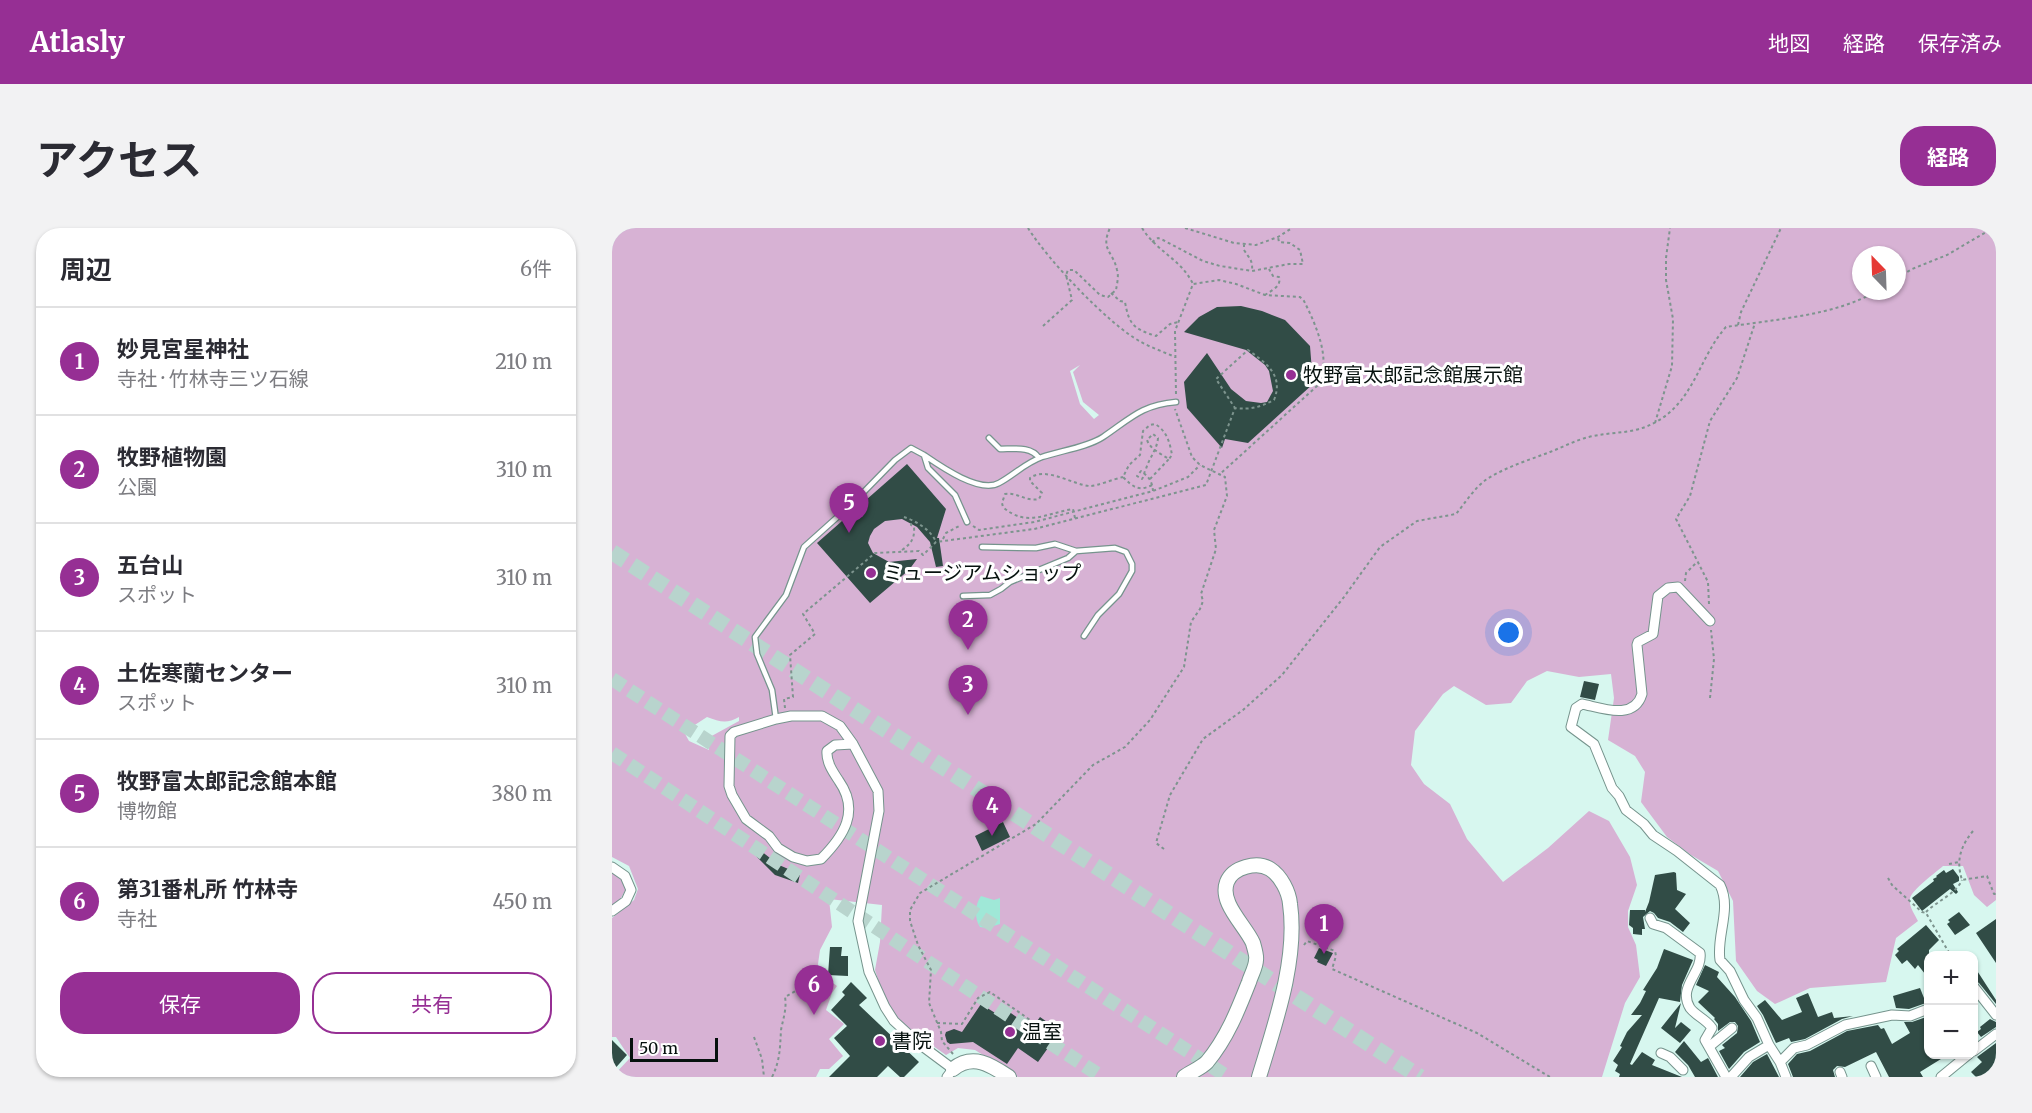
<!DOCTYPE html>
<html lang="ja">
<meta charset="utf-8">
<style>
body{margin:0;font-family:Merriweather,"Noto Sans JP",serif;background:#f2f2f3;color:#2b2b33}
.controls{position:absolute;right:18px;bottom:18px;display:grid;overflow:hidden;border-radius:12px;box-shadow:0 2px 4px #0004}
.controls button{width:54px;height:54px;display:grid;place-items:center;padding:0;border:0;border-bottom:2px solid #e1e1e2;background:#fff;color:#2b2b33;font:30px sans-serif}
.compass{position:absolute;left:1240px;top:18px;width:54px;height:54px;border-radius:50%;background:#fff;box-shadow:0 2px 4px #0004;rotate:337deg}
.scale{position:absolute;left:18px;bottom:15px;width:88px;box-sizing:border-box;padding-left:6px;border:3px solid #06110e;border-top:0;font-size:16px;line-height:21px;white-space:nowrap;color:#06110e;-webkit-text-stroke:4px #fff;paint-order:stroke}
.you{position:absolute;left:897px;top:405px;width:21px;height:21px;margin:-15px;border:4px solid #fff;border-radius:50%;background:#1a73e8;box-shadow:0 0 0 9px #1a73e833}
.badge{display:grid;place-items:center;width:39px;height:39px;border-radius:50%;background:#962f94;color:#fff;font-size:20px;font-weight:700}
.pin{position:absolute;translate:-50% -50px;filter:drop-shadow(0 2px 3px #0008)}
.pin::after{content:'';position:absolute;top:32px;width:21px;height:18px;background:inherit;clip-path:polygon(0 0,100% 0,50% 100%)}
.list{margin:0;padding:0;list-style:none}
h2{display:flex;justify-content:space-between;align-items:center;height:78px;margin:0;padding:0 24px;font-size:26px}
h2 small{font-size:20px;font-weight:400;color:#7c7c81}
.list li{display:grid;grid-template-columns:39px 1fr auto;gap:18px;align-items:center;box-sizing:border-box;height:108px;padding:0 24px;border-top:2px solid #e1e1e2}
.list b{display:block;font-size:22px;white-space:nowrap}
.list p{margin:0;font-size:20px;white-space:nowrap;color:#7c7c81}
.list em{font-size:20px;font-style:normal;color:#7c7c81}
.actions{display:flex;gap:12px;padding:18px 24px}
.actions a{flex:1;padding:14px 0;border:2px solid #962f94;border-radius:24px;text-align:center;font-size:21px;color:#962f94}
.actions .main{background:#962f94;color:#fff}
.map{position:relative;flex:none;width:1384px;height:849px;overflow:hidden;border-radius:24px}
header{display:flex;align-items:center;gap:36px;box-sizing:border-box;height:84px;padding:0 30px;background:#962f94;color:#fff}
header strong{font-size:28px}
nav{display:flex;gap:33px;margin-inline-start:auto;font-size:21px}
.intro{display:flex;align-items:center;justify-content:space-between;box-sizing:border-box;height:144px;padding:0 36px}
h1{margin:0;font-size:42px}
.button{padding:15px 27px;border-radius:24px;background:#962f94;color:#fff;font-size:21px;font-weight:700}
main{display:flex;gap:36px;padding:0 36px}
aside{flex:1;background:#fff;border-radius:24px;box-shadow:0 2px 4px #0004}
.map>svg:first-child{display:block}
.green{fill:#d7b2d4;fill-rule:evenodd}
.water{fill:#9fe8d7}
.building{fill:#314c46}
.lines{fill:none;stroke-linecap:round;stroke-linejoin:round}
.secondary-tunnel{stroke:#b8d4cd;stroke-width:14;stroke-dasharray:14 7;stroke-linecap:butt}
.motorway-tunnel{stroke:#b8d4cd;stroke-width:16;stroke-dasharray:16 8;stroke-linecap:butt}
.service-casing{stroke:#76948d;stroke-width:7}
.minor-casing{stroke:#76948d;stroke-width:11}
.secondary-casing{stroke:#76948d;stroke-width:16}
.path{stroke:#7d948e;stroke-width:2;stroke-dasharray:3 3;stroke-linecap:butt}
.service{stroke:#fff;stroke-width:4.5}
.minor{stroke:#fff;stroke-width:9}
.secondary{stroke:#fff;stroke-width:14}
.poi-dot{fill:#962f94;stroke:#fff;stroke-width:2}
.labels{text-anchor:middle;stroke-width:6;stroke-linejoin:round;paint-order:stroke}
.poi-label{font-size:20px;fill:#06110e;stroke:#fff;text-anchor:start}
</style>
<header>
<strong>Atlasly</strong>
<nav><a>地図</a><a>経路</a><a>保存済み</a></nav>
</header>
<div class="intro"><h1>アクセス</h1><a class="button">経路</a></div>
<main>
<aside>
<h2>周辺<small>6件</small></h2>
<ul class="list">
<li><span class="badge">1</span><div><b>妙見宮星神社</b><p>寺社 · 竹林寺三ツ石線</p></div><em>210 m</em></li>
<li><span class="badge">2</span><div><b>牧野植物園</b><p>公園</p></div><em>310 m</em></li>
<li><span class="badge">3</span><div><b>五台山</b><p>スポット</p></div><em>310 m</em></li>
<li><span class="badge">4</span><div><b>土佐寒蘭センター</b><p>スポット</p></div><em>310 m</em></li>
<li><span class="badge">5</span><div><b>牧野富太郎記念館本館</b><p>博物館</p></div><em>380 m</em></li>
<li><span class="badge">6</span><div><b>第31番札所 竹林寺</b><p>寺社</p></div><em>450 m</em></li>
</ul>
<div class="actions"><a class="main">保存</a><a>共有</a></div>
</aside>
<div class="map">
<svg width="1384" height="849" viewBox="0 0 1384 849">
<rect width="100%" height="100%" fill="#d7f7ef"/>
<!-- green -->
<path class="green" d="M0,0H1384V672L1375,679L1362,667L1351,638H1331C1323,645 1301,661 1298,670C1296,677 1303,687 1306,693L1284,710L1274,754L1198,760L1163,776L1145,763L1124,733L1121,673L1106,643L1079,627L1055,609L1029,574L1033,544L1023,528L996,512L1002,470L999,446L967,449L935,443L915,453L899,475L874,477L842,458L831,466L803,503L799,537L812,556L838,576L855,611L891,654L936,620L977,583L997,593L1018,629L1025,657L1016,683V699L1024,717L1028,749L1013,775L990,849H406L363,822L346,820L334,827L290,796L274,777L263,742L268,714L270,677L217,671L220,699L208,722L205,743L225,758L220,765L214,782L232,796L217,811L231,828L217,841H208L204,849H0L18,830L4,809H0V690L22,672L26,661L17,638L0,629ZM1249,27H1285V63H1249ZM468,137L461,144L471,174L487,187L482,191L468,176L458,143ZM95,489C108,494 115,496 127,489V493L96,510L97,522L77,513L72,504Z
M0,645C9,648 11,653 14,661L0,686Z"/>
<!-- water -->
<path class="water" d="M369,668L382,672L388,670V696L375,700L368,699C362,690 363,676 369,668Z"/>
<!-- building -->
<path class="building" d="M629,78L650,83L673,92L698,118L701,156L636,215L613,211L610,220L575,180L572,154L595,125L619,161L634,173L649,175L655,174L661,163L657,143L653,137L634,122L572,104L587,89L605,79Z
M295,236L334,281L325,310H327L331,338L324,339L318,314L305,299L290,291L273,293L262,301L258,308L256,315L261,325L277,334L305,331L297,342L258,375L205,315Z
M972,453L987,456L983,472L968,469Z
M391,594L398,609L370,623L363,608Z
M144,619L167,637L188,646L186,655L163,647L140,624Z
M1341,641L1347,649V653L1341,656L1346,664L1344,666L1338,661L1310,683L1300,670L1322,653L1321,651L1325,649L1324,648L1332,642L1334,645Z
M1062,644L1064,645L1065,662L1074,666L1063,681L1078,695L1071,704L1058,694L1046,690L1042,685L1038,683L1031,689L1033,701H1030V707L1021,706V700L1017,697L1018,682H1033V684L1037,674L1043,647Z
M1347,684L1358,697L1343,707L1335,696L1338,694L1336,692Z
M1384,691V735L1364,705Z
M1314,697L1327,712L1317,722V751L1306,737L1303,741L1295,732L1290,736L1283,727L1287,723L1285,721Z
M218,719H230L229,728H236V748L216,747Z
M707,720L721,725L714,738L705,734L706,732L702,730Z
M1052,721L1081,732L1070,757L1068,774L1047,770L1018,836L1020,837L1030,824L1043,832L1040,837L1070,849H1007L1008,846L1003,843L1006,837L1001,833L1010,819L1008,818L1015,804L1030,787H1019L1028,775L1034,763L1031,762L1045,740Z
M1093,737L1107,744L1105,749L1123,769L1139,793L1148,814L1132,824L1117,841L1107,823L1113,820L1110,817L1125,805L1126,798L1123,794H1118L1106,803V796L1102,791L1103,790L1086,774L1097,763L1084,757Z
M1362,738L1384,772V776L1367,755L1362,752Z
M239,754L255,770L247,777L307,834L292,849H288L276,838L265,849H217L238,828L222,810L235,798L219,782L233,767L230,764Z
M1308,760L1314,775L1297,781L1284,780L1281,768Z
M1196,765L1206,789L1220,784L1222,790L1241,788L1230,791L1193,811L1179,814L1177,810L1164,815L1151,787L1145,778L1153,772L1170,792L1190,784L1184,770Z
M1069,775L1063,800L1069,794L1079,802L1068,815L1049,800Z
M369,776L391,790L396,783L420,800L428,789L448,803L426,834L406,820L395,836L361,814L338,816L335,814L333,807L334,804L342,801L350,804Z
M1317,788V826H1337L1308,844L1311,849H1277L1264,824L1233,839L1225,838L1221,842L1223,849H1181L1176,836L1185,826L1198,823L1235,803L1266,797L1269,801L1272,800L1280,816L1298,805L1292,794H1300Z
M1378,791L1384,794V799L1369,809L1365,804L1369,801L1368,799Z
M0,812L15,827L0,844Z
M1072,813L1089,834L1096,830L1106,849H1083L1076,837L1063,824Z
M1384,815V844L1378,849H1364L1359,844L1370,834L1365,829Z
M1155,826L1167,849H1128L1141,834Z"/>
<g class="lines">
<!-- secondary-tunnel -->
<path class="secondary-tunnel" d="M0,451L616,849
M0,525L490,849"/>
<!-- motorway-tunnel -->
<path class="motorway-tunnel" d="M0,324L808,849"/>
<defs>
<path id="service" d="M377,210L388,221C402,221 419,218 427,230
M312,227C328,238 368,266 387,255C402,247 413,235 430,229C448,223 476,219 491,209C518,191 529,177 564,174
M370,319L424,320L443,316L464,323
M351,368L378,367L389,361L398,354L456,330L464,323L503,320L514,324L520,336V343L507,366L486,387L472,408
M164,491L160,462L145,426L143,409L174,367L192,319L241,275L283,232L299,220L312,227L316,240L343,267L355,294"/>
<path id="minor" d="M1098,393L1066,359L1056,360L1046,368L1041,406L1026,414L1025,417L1030,466C1022,493 990,480 970,476L964,480L959,499L982,516L1000,560L1007,568L1014,582L1032,596L1041,607L1065,623L1108,657C1120,681 1104,708 1108,732L1118,743L1132,772L1145,790L1157,817L1168,834L1174,849
M241,516L223,517L215,523C214,534 221,544 227,553C248,583 232,608 209,631L195,633L181,629L166,620L157,608L134,591L120,567L117,558L118,508L122,504L164,491L179,488H210L228,498L241,516L266,563L267,583L246,693L257,744L273,779L282,793L306,815L341,841L335,849
M0,639L13,648L19,662L14,673L0,683
M1038,690L1041,696L1054,700L1088,725C1091,744 1065,759 1078,780C1084,788 1094,791 1100,800L1093,812L1114,849
M1362,759L1384,787
M1098,818L1120,800
M1362,823L1384,806
M1049,825L1058,829L1071,842
M1168,834L1182,820L1195,817L1233,797L1280,787L1298,788L1316,781
M1259,838L1264,849
M1228,844L1230,849
M1119,849L1137,829L1157,817
M1329,849L1357,826"/>
<path id="secondary" d="M341,841C361,825 379,837 397,849
M572,849C579,844 589,840 595,834C615,810 626,782 637,754C639,747 644,739 644,732C645,728 642,719 641,715C633,697 607,675 615,654C621,639 645,633 658,641C669,648 677,664 678,676C686,731 663,796 647,849"/>
</defs>
<!-- service casing -->
<use href="#service" class="service-casing"/>
<!-- minor casing -->
<use href="#minor" class="minor-casing"/>
<!-- secondary casing -->
<use href="#secondary" class="secondary-casing"/>
<!-- path -->
<path class="path" d="M416,0C436,32 496,96 529,114C540,120 552,124 563,129
M530,0C545,24 569,31 581,56
M573,0L622,15L644,17L666,9L680,0
M540,14L546,10L551,12L591,33L608,38L640,43L677,36H691L688,22L678,15L667,14L666,9
M632,16V22C637,30 641,32 640,43
M1285,50L1300,41L1335,27L1381,0
M499,65L508,73L513,74C517,97 522,101 544,108L558,96L566,94
M653,67C659,63 670,58 667,49L661,48L657,41
M1126,97L1129,84L1169,0
M431,98L460,72L454,47L456,42H462L488,67L496,69L504,62C505,56 507,48 505,42C501,23 488,22 498,0
M564,166L563,103L581,56L607,52L624,56L653,67L688,69L692,73C704,97 721,134 705,158L607,247
M1043,195L1060,138L1061,91L1054,52V30L1058,0
M538,251L557,231C549,226 538,221 535,212L541,206L546,210C545,222 537,230 534,241C532,244 532,248 530,251L525,248L529,243C537,249 540,253 541,263
M540,257C527,264 521,259 511,249L517,237L528,227L531,203L538,197L543,196C555,203 558,215 560,227L557,231
M292,289C304,293 319,302 324,314
M463,290L461,281C435,285 414,300 391,279L390,275L393,266C406,264 414,274 427,271L430,265L418,253V250C434,238 461,257 478,258C485,258 502,251 511,249
M361,298L367,302L422,294L541,263L576,249L588,237
M331,311L334,305L349,297
M290,322C299,316 303,310 302,299L299,297V293
M1073,353L1074,345L1085,334
M1097,376L1096,354L1064,291L1078,268L1098,193L1125,150L1143,95
M1098,470L1102,431L1099,402
M173,480L172,471L181,469L178,427L203,406L191,386L263,325L307,323L311,327L324,314L422,301L594,257L623,180C639,182 648,179 662,172C672,147 654,135 636,122L604,151L623,180
M1361,603C1348,619 1344,633 1350,652L1375,648L1382,666H1384
M552,621L544,615L558,567L591,511L631,482L670,447L732,369L768,319L805,293L844,286C853,275 863,259 875,251C894,239 917,232 938,224C951,219 964,212 977,209C1000,203 1021,207 1044,194C1083,172 1087,129 1114,99C1159,92 1227,87 1264,63
M1337,636L1347,634
M1276,650L1280,657L1310,684L1314,685L1339,728
M1314,684C1325,673 1344,666 1350,652
M692,717L695,713L723,723L724,728L720,741L865,805L938,849
M325,795L350,796L366,770L378,764L421,794
M142,809L150,831L152,849
M341,826L330,813L329,804L317,775L319,742L306,717L298,693V682L308,665L424,596L481,537L513,519L538,492L572,439L579,394L588,381L591,373L589,366L604,321L602,302L615,268L613,249L588,237L580,229L563,181
M160,849C168,833 168,820 169,802C171,791 175,781 173,769L189,760L195,749L200,747L219,760"/>
<!-- service -->
<use href="#service" class="service"/>
<!-- minor -->
<use href="#minor" class="minor"/>
<!-- secondary -->
<use href="#secondary" class="secondary"/>
</g>
<!-- markers -->
<g class="poi-dot">
<circle cx="679" cy="147" r="6"/>
<circle cx="259" cy="345" r="6"/>
<circle cx="398" cy="804" r="6"/>
<circle cx="268" cy="813" r="6"/>
</g>
<g class="labels">
<!-- poi labels -->
<g class="poi-label">
<text x="691" y="154">牧野富太郎記念館展示館</text>
<text x="271" y="352">ミュージアムショップ</text>
<text x="410" y="811">温室</text>
<text x="280" y="820">書院</text>
</g>
</g>
</svg>
<div class="controls">
<button>+</button>
<button>−</button>
</div>
<svg class="compass" viewBox="-18 -18 36 36"><path d="M0-13l5 13h-10z" fill="#e53935"/><path d="M0 13l5-13h-10z" fill="#7c7c81"/></svg>
<div class="scale">50 m</div>
<div class="you"></div>
<div class="pin badge" style="left:712px;top:726px">1</div>
<div class="pin badge" style="left:356px;top:422px">2</div>
<div class="pin badge" style="left:356px;top:487px">3</div>
<div class="pin badge" style="left:380px;top:608px">4</div>
<div class="pin badge" style="left:237px;top:305px">5</div>
<div class="pin badge" style="left:202px;top:787px">6</div>
</div>
</main>
